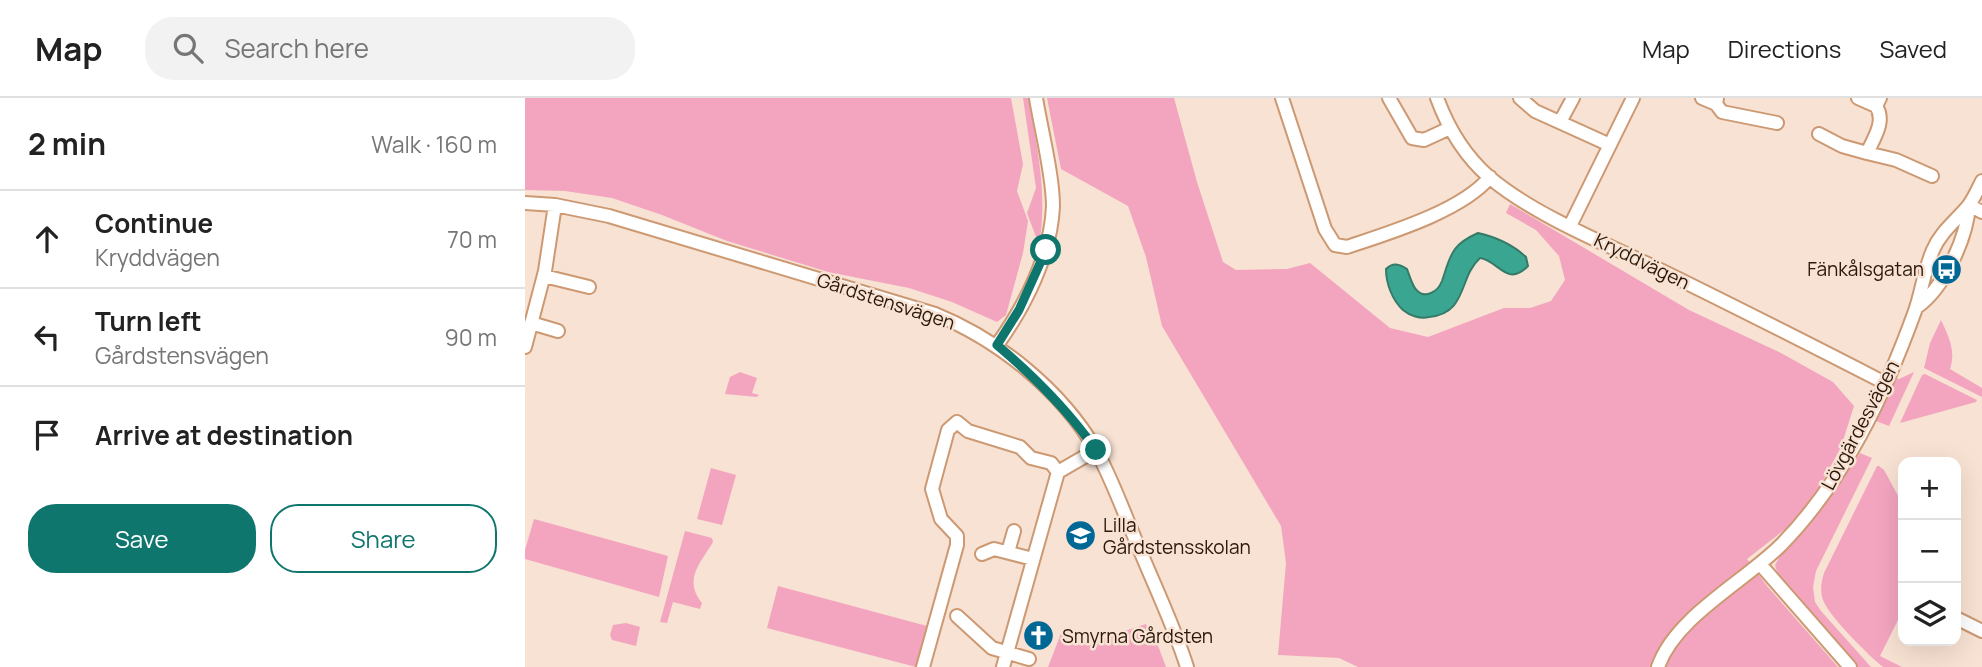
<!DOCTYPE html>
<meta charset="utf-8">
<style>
body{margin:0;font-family:Manrope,sans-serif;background:#f2f2f2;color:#222}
.controls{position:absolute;right:21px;bottom:21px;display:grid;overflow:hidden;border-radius:14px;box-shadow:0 7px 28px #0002}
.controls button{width:63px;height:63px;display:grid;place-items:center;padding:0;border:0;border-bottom:2px solid #e0e0e0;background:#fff;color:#222;font:35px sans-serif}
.stop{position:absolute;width:21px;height:21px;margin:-16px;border:5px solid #0f766e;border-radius:50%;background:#fff}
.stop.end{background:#0f766e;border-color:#fff;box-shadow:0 2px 7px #0008}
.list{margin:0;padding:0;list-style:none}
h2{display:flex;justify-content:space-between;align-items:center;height:91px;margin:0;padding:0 28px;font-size:30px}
h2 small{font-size:23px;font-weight:400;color:#767676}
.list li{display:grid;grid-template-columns:46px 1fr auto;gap:21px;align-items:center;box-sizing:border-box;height:98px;padding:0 28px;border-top:2px solid #e0e0e0}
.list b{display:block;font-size:26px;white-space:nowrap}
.list p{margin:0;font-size:23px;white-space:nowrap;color:#767676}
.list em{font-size:23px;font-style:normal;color:#767676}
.actions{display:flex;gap:14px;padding:21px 28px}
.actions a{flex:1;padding:16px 0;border:2px solid #0f766e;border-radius:28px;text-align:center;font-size:24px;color:#0f766e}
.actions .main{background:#0f766e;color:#fff}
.icon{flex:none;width:38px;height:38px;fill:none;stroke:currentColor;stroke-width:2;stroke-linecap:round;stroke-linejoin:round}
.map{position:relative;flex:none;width:1457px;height:569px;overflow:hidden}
header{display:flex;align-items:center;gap:42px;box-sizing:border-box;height:98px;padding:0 35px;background:#fff;border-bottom:2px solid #e0e0e0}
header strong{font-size:33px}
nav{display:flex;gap:38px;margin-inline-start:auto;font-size:24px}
.search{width:490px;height:63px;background:#f2f2f2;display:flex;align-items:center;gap:18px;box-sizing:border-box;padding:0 24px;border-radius:28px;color:#767676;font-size:26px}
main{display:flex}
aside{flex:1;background:#fff}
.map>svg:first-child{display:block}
.green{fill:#f3a5bf}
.water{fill:#3aa691;stroke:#357b68;stroke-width:2}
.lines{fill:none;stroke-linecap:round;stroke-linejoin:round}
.minor-casing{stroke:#cc9973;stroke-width:16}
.minor{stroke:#fff;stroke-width:12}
.route{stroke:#0f766e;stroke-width:9}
.labels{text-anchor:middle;stroke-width:5;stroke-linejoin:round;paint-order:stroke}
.street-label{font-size:19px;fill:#2a1708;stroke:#f8e2d3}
.poi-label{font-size:19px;fill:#2a1708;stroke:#f8e2d3;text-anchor:start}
</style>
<header>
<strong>Map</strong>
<div class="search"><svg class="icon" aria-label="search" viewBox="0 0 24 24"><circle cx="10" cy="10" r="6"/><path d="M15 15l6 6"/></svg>Search here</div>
<nav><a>Map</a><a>Directions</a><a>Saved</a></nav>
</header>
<main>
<aside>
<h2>2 min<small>Walk · 160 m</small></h2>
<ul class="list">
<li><svg class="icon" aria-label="ahead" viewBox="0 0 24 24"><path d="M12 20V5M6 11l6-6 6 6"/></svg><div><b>Continue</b><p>Kryddvägen</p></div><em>70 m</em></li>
<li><svg class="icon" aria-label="left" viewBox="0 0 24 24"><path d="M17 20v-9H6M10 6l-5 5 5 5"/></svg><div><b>Turn left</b><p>Gårdstensvägen</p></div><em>90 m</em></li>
<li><svg class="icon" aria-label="arrive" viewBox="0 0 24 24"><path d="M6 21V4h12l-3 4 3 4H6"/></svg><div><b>Arrive at destination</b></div></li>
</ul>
<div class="actions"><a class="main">Save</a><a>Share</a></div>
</aside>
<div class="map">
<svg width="1457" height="569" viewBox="0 0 1457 569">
<rect width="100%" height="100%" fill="#f8e2d3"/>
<!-- green -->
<path class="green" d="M0,0H486L498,66L492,93L503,123L498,155L481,217L472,224L427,204L384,190L303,174L202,143L137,117L87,100L40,93L0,92Z
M498,0H504C512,50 523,97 514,147L502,115L511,90Z
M522,0H649L672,84L698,164L711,172L762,171L785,165L865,230L903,239L979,210H1005L1026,203L1040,182L1034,158L1011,132L981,115L985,106L1164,212L1256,255L1308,284L1329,308L1316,349L1295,388L1268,425L1222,461L1242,488L1313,569H833L814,560L753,557L761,465L756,428L637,228L621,159L603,108L536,71Z
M1416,222C1424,239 1431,253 1425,271L1457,290V299L1399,270L1405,245Z
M215,274L232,280L227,295L234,297L232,299L200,296L205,279Z
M1389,274L1364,328L1351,323L1369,280L1374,281Z
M1400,276L1452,302L1451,304L1375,325L1397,277Z
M1335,355L1347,360L1291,473L1288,489L1290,504L1296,513L1346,569H1333C1316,551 1253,488 1250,467L1255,458L1288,421Z
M1352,368H1354L1359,372L1378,407V512L1355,558L1377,569H1358C1345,559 1303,517 1298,502C1295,494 1296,484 1299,475Z
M186,370L211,377L197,427L172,421Z
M9,421L143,458L134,499L0,461V452Z
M160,433L187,440L188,444C175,466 158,481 177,505L175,511L148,504L142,525L135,524Z
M253,488L402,528L391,569L242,530Z
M101,525L115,529L111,548L87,542L85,537L88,527Z
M621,526L623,531L620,535L624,542L632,545L641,569H523L537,533L541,530C550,534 554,541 564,545Z"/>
<!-- water -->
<path class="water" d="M953,135C971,139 987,146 1001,159L1003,168C982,190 973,162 955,160C933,180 943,215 904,219C895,221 885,218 878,212C867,202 861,185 861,171C868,164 874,166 882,171C886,181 890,202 906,195C911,193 915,188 917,183C921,172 923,161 930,151C936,143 944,139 953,135Z"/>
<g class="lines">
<defs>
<path id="minor" d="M757,0L800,131L810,147L822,149C864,135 937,113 965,79
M864,0L887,40L899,42L925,30
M912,0C923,30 940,58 964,79C1006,115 1076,144 1127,168C1205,206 1282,245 1360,285
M995,0L1010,13L1085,47
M1177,0L1191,6
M1192,0L1191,6L1197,14L1252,25
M1333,0L1351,8L1355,0
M1035,24L1048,0
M1294,36L1317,48L1342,55C1349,40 1361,23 1351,8
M1342,55L1371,62L1407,78
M0,105L30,107L84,118L410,216C474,242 536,292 571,352C588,383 600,418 614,450C630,489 649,528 662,569
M1444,107L1457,114
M1045,128L1108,0
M19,178L64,189
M1392,209C1419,190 1442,140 1444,107
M6,225L33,233
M472,247C500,208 526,157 528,108C528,77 516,31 511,0
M0,249L20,173L30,107
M533,374L571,352
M483,454L489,433
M457,456L469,451L508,461
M1235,466L1325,569
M432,518L467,550L504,561
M1431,520L1457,533
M398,569L432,447V438L416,421L407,391L423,332L432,324L443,333L495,349L506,360L526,365L533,374
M478,569L533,374
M1133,569C1150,519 1219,484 1256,447C1319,383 1360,296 1390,213C1397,193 1399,172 1408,152C1416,133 1432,122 1444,107C1449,100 1453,91 1457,83"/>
</defs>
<!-- minor casing -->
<use href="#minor" class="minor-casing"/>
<!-- minor -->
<use href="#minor" class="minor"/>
</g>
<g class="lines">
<!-- route -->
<path class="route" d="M521,152L494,212L472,247C510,279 542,311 571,352"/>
</g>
<!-- icons -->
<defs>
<symbol id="bus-disc" viewBox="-11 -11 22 22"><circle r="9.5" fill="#016896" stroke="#f8e2d3"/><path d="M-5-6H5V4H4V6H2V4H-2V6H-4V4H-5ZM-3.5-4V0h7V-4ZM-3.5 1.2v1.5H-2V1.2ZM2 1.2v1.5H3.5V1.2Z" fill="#fff"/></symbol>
<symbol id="school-disc" viewBox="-11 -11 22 22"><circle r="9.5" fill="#016896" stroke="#f8e2d3"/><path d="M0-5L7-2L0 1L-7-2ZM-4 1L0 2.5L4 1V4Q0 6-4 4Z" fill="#fff"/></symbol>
<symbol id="church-disc" viewBox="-11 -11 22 22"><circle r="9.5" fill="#016896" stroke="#f8e2d3"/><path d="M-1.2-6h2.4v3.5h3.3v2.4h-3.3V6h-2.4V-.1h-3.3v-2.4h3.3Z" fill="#fff"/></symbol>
</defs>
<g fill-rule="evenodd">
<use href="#bus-disc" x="1404" y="154" width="35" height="35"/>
<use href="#school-disc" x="538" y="420" width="35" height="35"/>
<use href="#church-disc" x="496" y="520" width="35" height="35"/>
</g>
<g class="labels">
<!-- street labels -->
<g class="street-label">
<text transform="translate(1117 163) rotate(26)" y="7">Kryddvägen</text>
<text transform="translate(361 203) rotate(18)" y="7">Gårdstensvägen</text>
<text transform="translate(1335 327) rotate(-62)" y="7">Lövgärdesvägen</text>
</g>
<!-- poi labels -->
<g class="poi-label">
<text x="1399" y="178" text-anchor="end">Fänkålsgatan</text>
<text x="578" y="434">Lilla<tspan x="578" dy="22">Gårdstensskolan</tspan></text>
<text x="537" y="545">Smyrna Gårdsten</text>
</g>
</g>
</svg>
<div class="controls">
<button>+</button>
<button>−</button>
<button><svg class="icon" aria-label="layers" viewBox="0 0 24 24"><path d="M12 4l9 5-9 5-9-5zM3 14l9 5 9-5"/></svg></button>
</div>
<div class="stop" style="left:521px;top:152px"></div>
<div class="stop end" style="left:571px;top:352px"></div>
</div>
</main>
